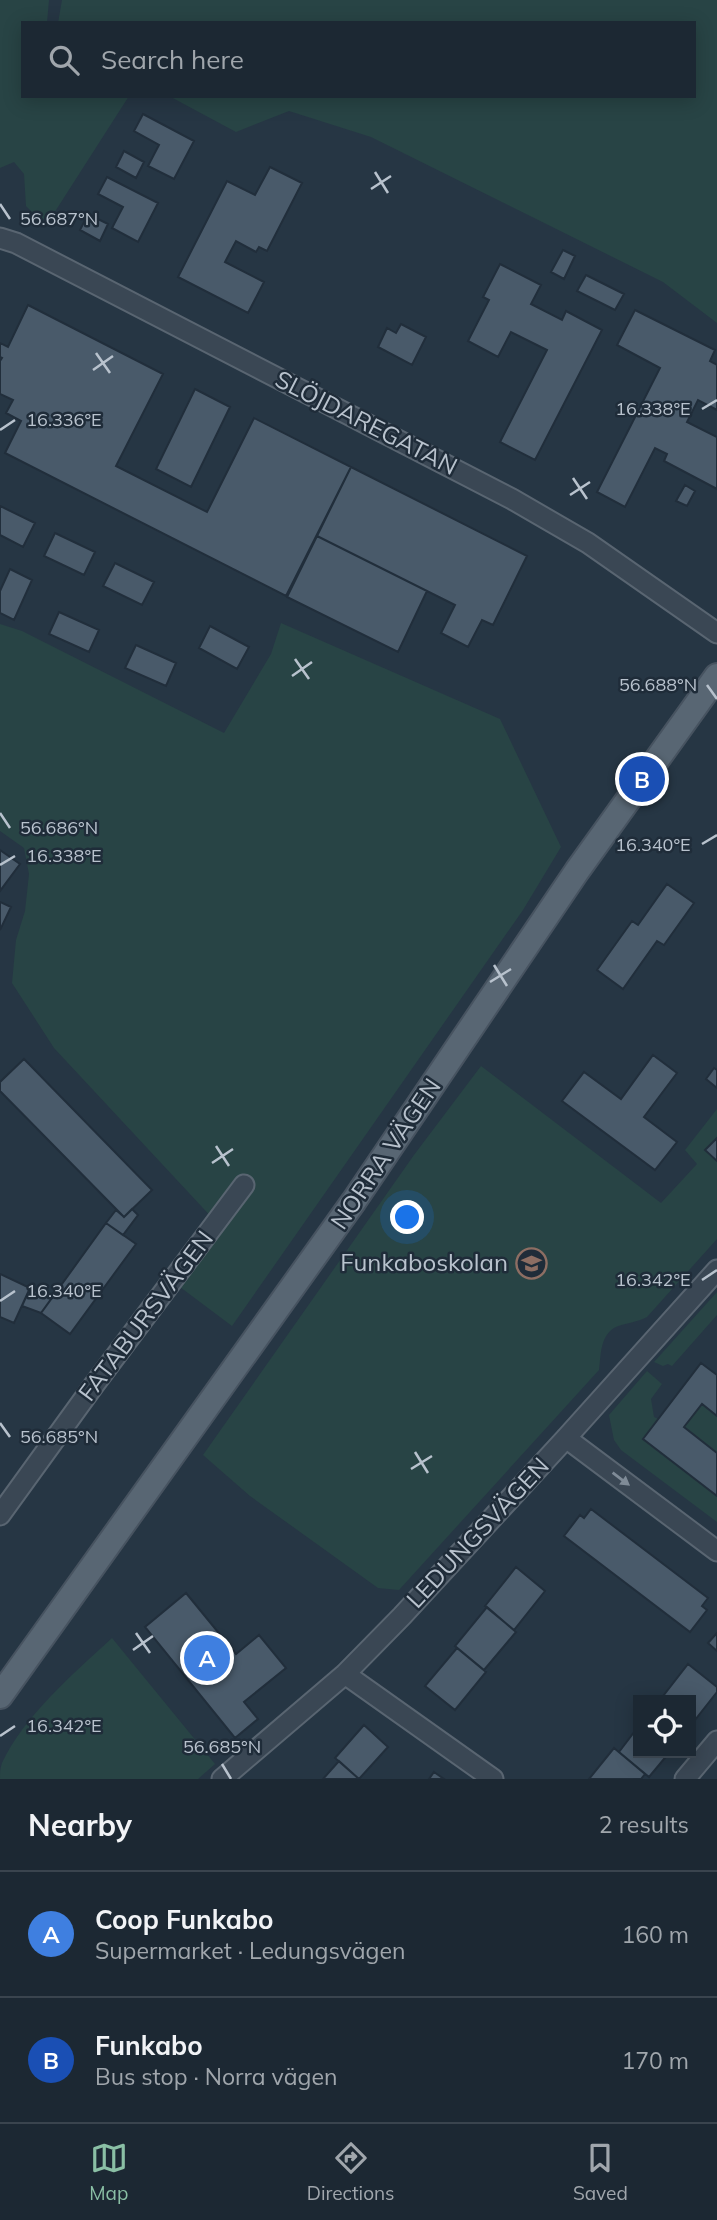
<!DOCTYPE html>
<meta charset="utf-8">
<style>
body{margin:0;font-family:Mulish,sans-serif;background:#25303b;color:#f1f3f6}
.controls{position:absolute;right:21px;bottom:21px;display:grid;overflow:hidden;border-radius:0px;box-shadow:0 4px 18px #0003}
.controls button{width:63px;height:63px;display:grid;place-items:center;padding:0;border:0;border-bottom:2px solid #3a444e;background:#1c2833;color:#f1f3f6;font:35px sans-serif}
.you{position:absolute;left:408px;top:1218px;width:24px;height:24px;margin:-18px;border:5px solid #fff;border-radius:50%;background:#1a73e8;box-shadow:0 0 0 10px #1a73e833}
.badge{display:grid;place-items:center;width:46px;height:46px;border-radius:50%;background:#8abfa5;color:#fff;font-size:23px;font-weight:700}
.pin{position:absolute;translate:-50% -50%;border:4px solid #fff;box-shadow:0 2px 7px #0006}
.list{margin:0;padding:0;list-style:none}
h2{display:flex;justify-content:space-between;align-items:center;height:91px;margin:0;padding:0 28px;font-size:30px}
h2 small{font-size:23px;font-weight:400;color:#a0a6ac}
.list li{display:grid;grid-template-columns:46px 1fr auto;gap:21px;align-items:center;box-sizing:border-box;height:126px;padding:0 28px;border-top:2px solid #3a444e}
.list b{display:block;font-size:26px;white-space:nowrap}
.list p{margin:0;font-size:23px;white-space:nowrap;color:#a0a6ac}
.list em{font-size:23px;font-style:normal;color:#a0a6ac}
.icon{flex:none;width:38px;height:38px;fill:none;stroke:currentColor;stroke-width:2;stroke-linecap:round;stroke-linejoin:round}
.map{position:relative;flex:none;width:717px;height:1779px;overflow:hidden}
.search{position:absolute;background:#1c2833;box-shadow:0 4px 18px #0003;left:21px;right:21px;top:21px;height:77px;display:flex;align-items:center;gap:18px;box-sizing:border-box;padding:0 24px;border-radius:0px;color:#a0a6ac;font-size:26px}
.sheet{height:343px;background:#1c2833}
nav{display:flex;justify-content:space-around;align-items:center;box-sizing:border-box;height:98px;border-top:2px solid #3a444e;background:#1c2833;font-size:19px;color:#a0a6ac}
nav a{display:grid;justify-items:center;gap:4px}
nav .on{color:#8abfa5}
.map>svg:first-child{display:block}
.green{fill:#284445}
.building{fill:#495a6a;stroke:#212e3b;stroke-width:2}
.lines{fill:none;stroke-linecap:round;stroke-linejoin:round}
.minor-casing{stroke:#596571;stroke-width:23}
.major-casing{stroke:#475360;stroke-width:28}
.minor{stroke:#3a4754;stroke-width:19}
.major{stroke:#586673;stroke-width:24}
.oneway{fill:#7f8b97}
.ticks{fill:none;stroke:#b8c2cd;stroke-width:2.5}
.labels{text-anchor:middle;stroke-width:5;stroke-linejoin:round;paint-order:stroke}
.street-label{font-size:24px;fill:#b8c2cd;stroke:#1f2c39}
.poi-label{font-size:24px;fill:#b8c2cd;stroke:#1f2c39;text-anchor:end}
.ticks-label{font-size:18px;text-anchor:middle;fill:#b8c2cd;stroke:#1f2c39;stroke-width:5;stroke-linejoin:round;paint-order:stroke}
</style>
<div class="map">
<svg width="717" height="1779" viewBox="0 0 717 1779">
<rect width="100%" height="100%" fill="#263644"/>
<!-- green -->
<path class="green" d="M0,0H49L47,23H23V96H129L49,221L36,216L26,206L24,174L14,162L0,168Z
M62,0H717V323L663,282L371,137L289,111L236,132L169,96H694V23H58Z
M281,623L500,719L561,847L523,910L232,1326L172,1281L216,1222L54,1048L12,983L16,940L25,911L29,874L24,848L0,831V624L22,631L224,733L271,654Z
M481,1066L661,1203L697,1164L685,1150L717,1109V1239L647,1317C636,1323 623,1323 614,1328C600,1337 601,1355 599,1370L399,1590L378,1588L250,1496L203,1455L414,1155Z
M717,1292V1315L672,1366L668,1364L663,1366L654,1362Z
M647,1371L662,1384L651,1399L654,1417L658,1419L643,1439L717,1496V1522L621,1450L614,1440L609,1415Z
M702,1404L717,1416V1453L684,1427Z
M112,1638L215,1764L198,1779H0C0,1774 0,1768 2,1763C24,1716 74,1673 112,1638Z"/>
<!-- building -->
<path class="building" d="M143,114L194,141L174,179L148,166L159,145L134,131Z
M124,151L144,162L136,178L116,167Z
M270,167L302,183L267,251L259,247L256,252L236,241L225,262L264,282L248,313L178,277L227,181L255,195Z
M107,177L158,203L138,242L112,228L123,207L98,194Z
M88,214L108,224L100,241L80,230Z
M563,250L575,256L564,279L551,272Z
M500,264L541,285L531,304L562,320L566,311L602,330L535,460L500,442L547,350L511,332L498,357L468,341L489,300L483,297Z
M586,275L624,294L615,310L577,291Z
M28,305L163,374L116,466L207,512L254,418L351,467L286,596L5,453L21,421L6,413L13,400L0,394V361L2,358L0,357V343L8,347Z
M635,310L715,350L710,361L717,365V410L698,400L687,422L717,437V489L664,461L667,454L655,448L625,507L597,492L660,368L617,345Z
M401,324L426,337L412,365L378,347L387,328L396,333Z
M195,389L230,407L191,487L156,469Z
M351,467L527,556L493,625L482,620L468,647L441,633L455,605L317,536Z
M685,485L695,491L687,506L676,501Z
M0,506L35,523L23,547L0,535Z
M55,533L95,552L84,575L44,556Z
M317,536L427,591L398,652L287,597Z
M115,563L154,582L142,605L103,586Z
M10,569L32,580L14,620L0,613V591Z
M59,612L99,630L89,652L49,634Z
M210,626L249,647L237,669L199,648Z
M136,645L176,663L166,686L125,668Z
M0,850L20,864L0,891Z
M667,884L694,903L664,945L657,941L623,989L597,970L632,921L638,925Z
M0,902L11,907L0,930Z
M653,1055L677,1073L644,1117L677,1142L655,1170L562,1101L584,1072L621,1099Z
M24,1059L152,1190L124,1217L0,1091V1082Z
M714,1068L717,1070V1088L706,1079Z
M717,1138V1161L705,1150Z
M132,1209L138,1215L123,1235L106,1223L116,1210L124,1217Z
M106,1223L136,1244L70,1334L41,1313Z
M0,1274L30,1288L14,1323L0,1317Z
M30,1288L52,1298L41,1313L22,1306Z
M701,1363L717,1375V1416L702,1404L684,1427L717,1453V1496L643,1439Z
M591,1509L708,1598L702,1606L707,1610L690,1632L564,1536L580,1515L584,1518Z
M516,1567L545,1591L514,1630L485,1606Z
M186,1593L236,1654L259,1635L286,1668L244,1702L258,1719L235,1738L145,1627Z
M487,1607L516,1632L484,1670L455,1646Z
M717,1633V1651L708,1643Z
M457,1648L486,1672L455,1710L425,1686Z
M688,1664L717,1687V1692L691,1725V1700H660Z
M364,1725L388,1747L359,1779L335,1758Z
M638,1727V1753H669L649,1777L619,1752Z
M614,1748L645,1774L641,1779H589Z
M339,1761L359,1779H323Z
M434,1772L444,1779H429Z"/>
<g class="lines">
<defs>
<path id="minor" d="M0,238L16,243L512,499L588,543L717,633
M566,1438L717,1551
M0,1515L94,1385L244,1185
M345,1674L493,1779
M222,1779L345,1674L402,1616L566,1438L717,1270
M685,1779L717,1741"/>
<path id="major" d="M0,1696L354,1201L577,871L717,676"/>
</defs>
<!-- minor casing -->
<use href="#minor" class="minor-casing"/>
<!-- major casing -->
<use href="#major" class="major-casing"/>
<!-- minor -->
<use href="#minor" class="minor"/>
<!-- major -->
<use href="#major" class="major"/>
</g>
<!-- one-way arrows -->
<defs><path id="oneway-solid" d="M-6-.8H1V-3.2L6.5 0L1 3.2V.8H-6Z" transform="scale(1.75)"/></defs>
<use class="oneway" href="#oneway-solid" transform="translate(621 1479) rotate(37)"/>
<!-- ticks -->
<path class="ticks" d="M375,172L388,193M371,189L391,176M0,204L10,219M96,353L110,373M93,370L113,356M702,409L717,400M0,430L15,420M573,478L587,499M570,495L590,482M295,659L309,679M292,676L312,662M707,685L717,699M0,813L10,828M702,844L717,835M0,865L15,856M494,965L507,986M490,982L511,969M216,1146L229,1166M212,1163L233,1149M702,1280L717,1270M0,1301L15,1291M0,1423L10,1437M415,1452L428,1473M411,1469L432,1456M136,1633L150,1653M133,1650L153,1636M0,1736L15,1726M222,1764L231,1779"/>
<!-- icons -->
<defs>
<symbol id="school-ring" viewBox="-11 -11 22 22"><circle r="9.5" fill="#1f2c39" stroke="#8d6e63" stroke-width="1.5"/><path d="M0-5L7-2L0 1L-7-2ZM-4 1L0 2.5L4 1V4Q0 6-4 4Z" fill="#8d6e63"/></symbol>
</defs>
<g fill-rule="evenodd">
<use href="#school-ring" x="514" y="1246" width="35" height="35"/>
</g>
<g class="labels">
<!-- street labels -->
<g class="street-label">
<text transform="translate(366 423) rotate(27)" y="8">SLÖJDAREGATAN</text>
<text transform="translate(386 1154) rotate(-56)" y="8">NORRA VÄGEN</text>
<text transform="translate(146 1316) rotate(-53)" y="8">FATABURSVÄGEN</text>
<text transform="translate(478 1533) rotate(-47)" y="8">LEDUNGSVÄGEN</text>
</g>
<!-- poi labels -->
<g class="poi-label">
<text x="508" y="1271">Funkaboskolan</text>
</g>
</g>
<g class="ticks-label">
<text x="59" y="225">56.687°N</text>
<text x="653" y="415">16.338°E</text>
<text x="64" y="426">16.336°E</text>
<text x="658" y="691">56.688°N</text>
<text x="59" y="834">56.686°N</text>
<text x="653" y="851">16.340°E</text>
<text x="64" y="862">16.338°E</text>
<text x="653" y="1286">16.342°E</text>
<text x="64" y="1297">16.340°E</text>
<text x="59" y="1443">56.685°N</text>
<text x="64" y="1732">16.342°E</text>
<text x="222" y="1753">56.685°N</text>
</g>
</svg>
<div class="controls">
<button><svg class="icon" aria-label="locate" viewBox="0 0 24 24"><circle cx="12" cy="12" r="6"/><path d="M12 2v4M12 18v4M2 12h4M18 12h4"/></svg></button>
</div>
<div class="you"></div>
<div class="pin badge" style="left:207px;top:1658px;background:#3f7fe0">A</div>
<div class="pin badge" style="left:642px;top:779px;background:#1a4fb4">B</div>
<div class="search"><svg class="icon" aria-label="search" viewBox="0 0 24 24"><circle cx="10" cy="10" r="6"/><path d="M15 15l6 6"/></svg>Search here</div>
</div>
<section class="sheet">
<h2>Nearby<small>2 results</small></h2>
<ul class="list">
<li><span class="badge" style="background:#3f7fe0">A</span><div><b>Coop Funkabo</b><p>Supermarket · Ledungsvägen</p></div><em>160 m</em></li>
<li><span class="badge" style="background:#1a4fb4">B</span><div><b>Funkabo</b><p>Bus stop · Norra vägen</p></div><em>170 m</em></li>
</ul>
</section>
<nav>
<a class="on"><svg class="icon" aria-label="map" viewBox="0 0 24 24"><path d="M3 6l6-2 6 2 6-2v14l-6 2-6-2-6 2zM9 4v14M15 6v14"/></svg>Map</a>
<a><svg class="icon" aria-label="directions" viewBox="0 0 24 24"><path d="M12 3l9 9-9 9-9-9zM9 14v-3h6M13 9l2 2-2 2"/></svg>Directions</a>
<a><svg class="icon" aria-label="saved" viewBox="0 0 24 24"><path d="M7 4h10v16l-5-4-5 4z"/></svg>Saved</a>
</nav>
